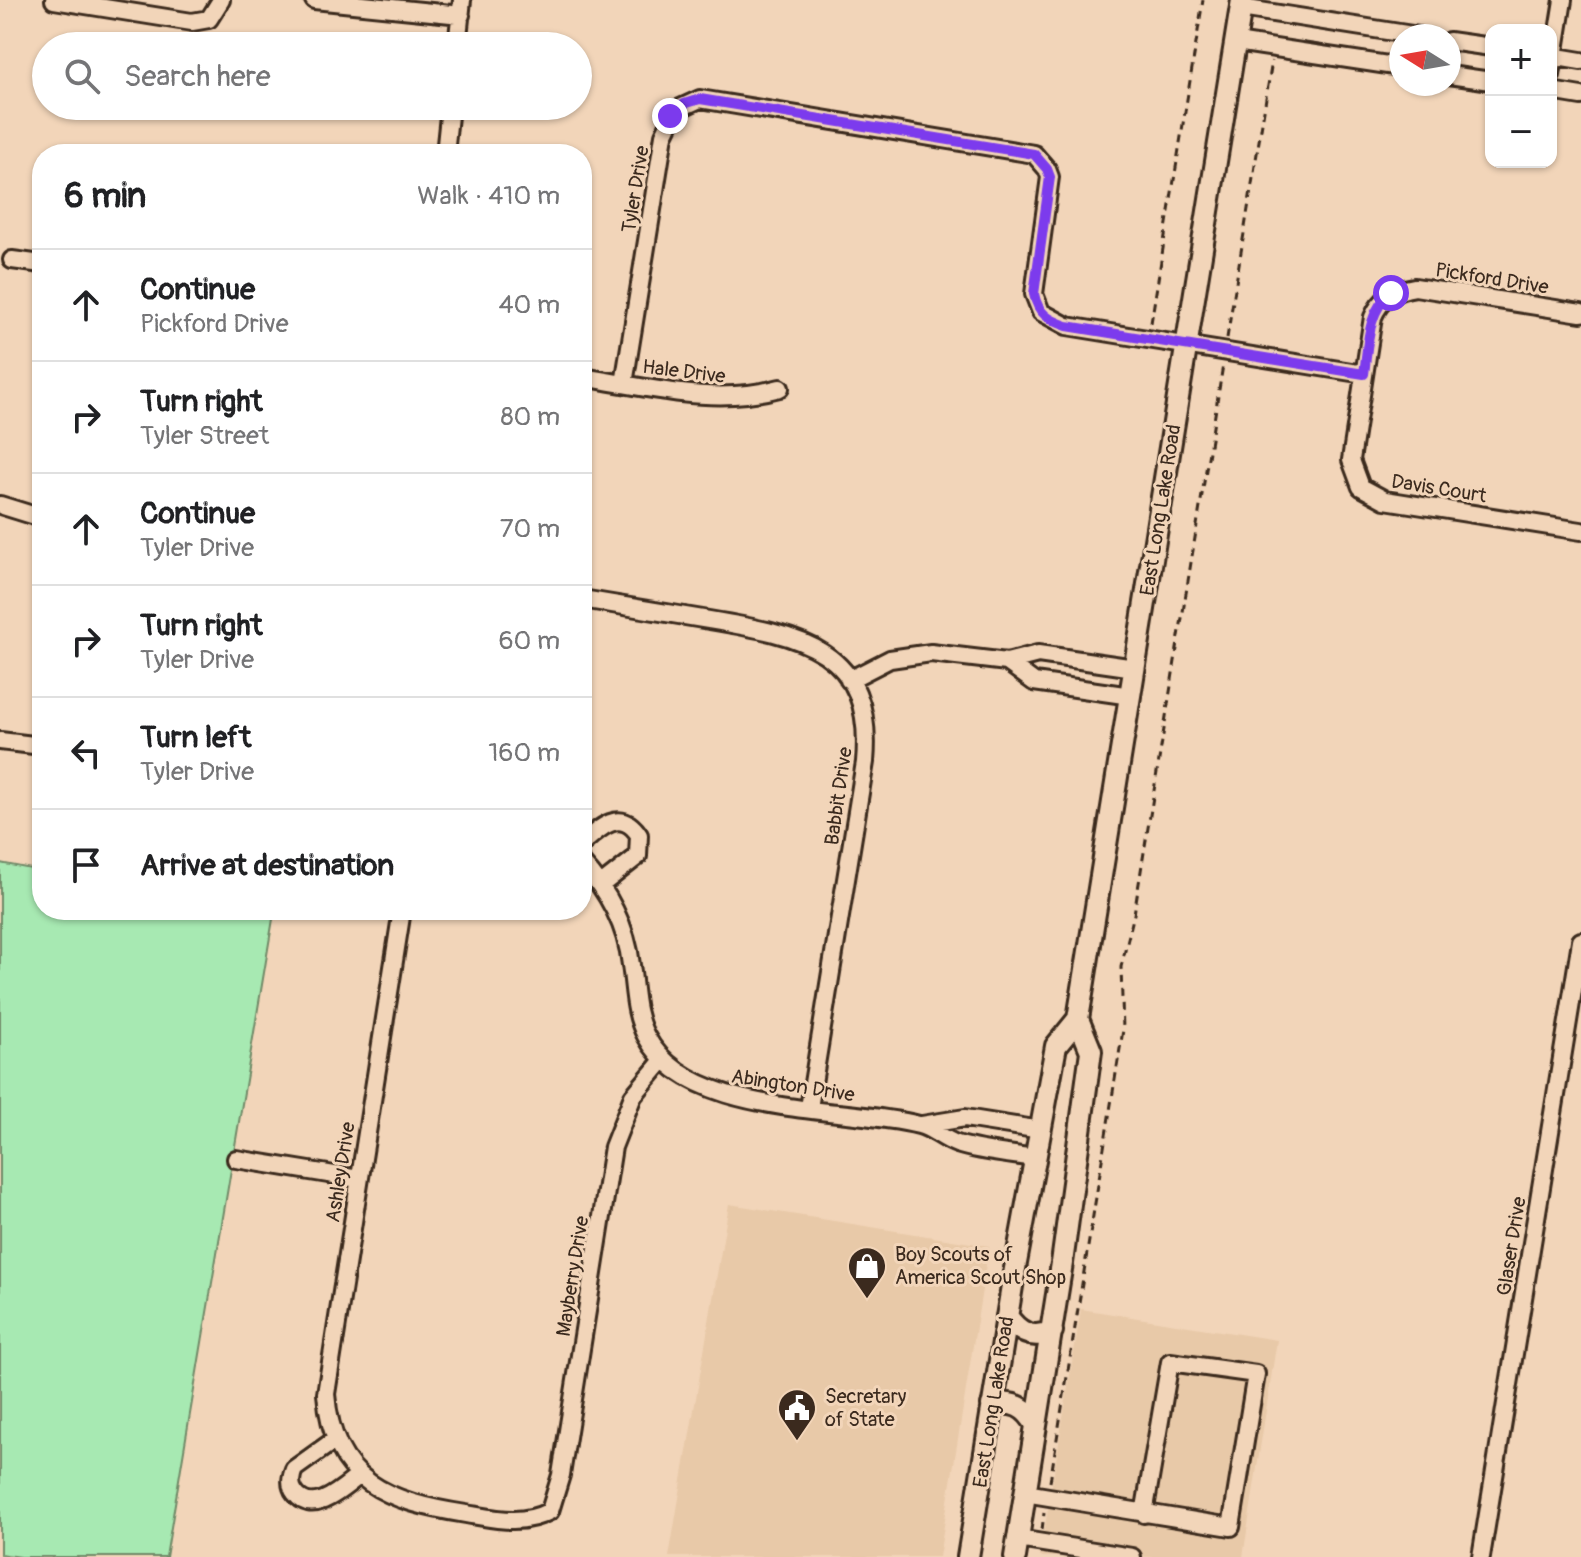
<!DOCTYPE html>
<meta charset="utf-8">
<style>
body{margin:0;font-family:Pangolin,sans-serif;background:#f2f2f2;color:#202124}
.controls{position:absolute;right:24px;top:24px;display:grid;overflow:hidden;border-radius:16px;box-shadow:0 2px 6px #0004}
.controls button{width:72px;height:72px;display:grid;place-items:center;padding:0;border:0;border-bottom:2px solid #e0e0e0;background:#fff;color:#202124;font:40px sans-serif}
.compass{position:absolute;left:1389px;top:24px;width:72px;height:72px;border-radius:50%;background:#fff;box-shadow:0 2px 6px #0004;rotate:281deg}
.stop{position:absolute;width:24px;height:24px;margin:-18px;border:6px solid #7c3aed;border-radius:50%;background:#fff}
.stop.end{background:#7c3aed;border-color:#fff;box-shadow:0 2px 8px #0008}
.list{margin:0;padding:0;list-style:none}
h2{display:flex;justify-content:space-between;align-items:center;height:104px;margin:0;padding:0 32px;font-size:34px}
h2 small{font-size:26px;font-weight:400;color:#757577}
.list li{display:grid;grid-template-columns:52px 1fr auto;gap:24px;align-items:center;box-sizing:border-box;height:112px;padding:0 32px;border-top:2px solid #e0e0e0}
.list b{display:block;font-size:30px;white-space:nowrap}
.list p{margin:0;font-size:26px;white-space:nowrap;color:#757577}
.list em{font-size:26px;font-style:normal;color:#757577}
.icon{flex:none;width:44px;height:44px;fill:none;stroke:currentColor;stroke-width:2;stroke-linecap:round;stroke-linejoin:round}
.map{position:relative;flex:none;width:1581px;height:1557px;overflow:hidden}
.search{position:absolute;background:#fff;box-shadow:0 2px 6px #0004;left:32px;top:32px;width:560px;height:88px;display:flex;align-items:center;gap:20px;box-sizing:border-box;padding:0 28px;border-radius:44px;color:#757577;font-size:30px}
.panel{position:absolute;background:#fff;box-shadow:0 2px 6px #0004;left:32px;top:144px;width:560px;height:776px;border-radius:32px}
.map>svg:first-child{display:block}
.built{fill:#e8c9a8}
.green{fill:#a7e9b2;stroke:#718a68;stroke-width:2}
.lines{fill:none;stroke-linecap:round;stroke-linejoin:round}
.minor-casing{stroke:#3b2a1e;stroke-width:22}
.major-casing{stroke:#3b2a1e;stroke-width:26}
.path{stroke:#3b2a1e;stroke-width:3;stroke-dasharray:8 6;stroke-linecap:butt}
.minor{stroke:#f2d5b9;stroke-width:16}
.major{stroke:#f2d5b9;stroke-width:20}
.route{stroke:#7c3aed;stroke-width:10}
.labels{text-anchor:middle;stroke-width:6;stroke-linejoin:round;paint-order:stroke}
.street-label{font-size:20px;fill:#3b2a1e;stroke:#f2d5b9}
.poi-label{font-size:20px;fill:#3b2a1e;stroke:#f2d5b9;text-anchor:start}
</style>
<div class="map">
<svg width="1581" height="1557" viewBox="0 0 1581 1557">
<rect width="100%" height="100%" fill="#f2d5b9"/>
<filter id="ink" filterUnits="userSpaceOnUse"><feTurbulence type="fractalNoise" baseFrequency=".0125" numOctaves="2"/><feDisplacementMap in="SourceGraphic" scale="16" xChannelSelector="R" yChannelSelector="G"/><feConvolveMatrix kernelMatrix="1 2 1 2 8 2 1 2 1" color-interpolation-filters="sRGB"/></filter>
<g filter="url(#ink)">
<!-- built -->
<path class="built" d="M729,1204L989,1246L939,1557H669Z
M1081,1309L1277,1340L1243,1557H1040Z"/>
<!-- green -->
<path class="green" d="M0,863L42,871V910H256L274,913L166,1557H21L0,1554Z"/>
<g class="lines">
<defs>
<path id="minor" d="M54,0L192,22L209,19L221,0
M314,0L461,15
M1241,8L1419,36
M1449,41L1491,47
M1236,42L1401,67
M457,46L462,0
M1551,56L1581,61
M1449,75L1491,81
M1551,75L1563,0
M1551,91L1581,96
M445,154L450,106
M12,260L42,264
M1581,313L1415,287C1395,290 1381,298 1373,317L1351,460L1361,487L1385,500L1581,531
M582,377C648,387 714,406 780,388
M624,384L664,135L676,110L700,99L1034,154L1047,169L1050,177L1034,294L1041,312L1067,326L1364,374
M0,505L42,518
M582,599C624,606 666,613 709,620C799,635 875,648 865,762L809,1108
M1007,662L1034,682L1131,696
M849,680L890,659L931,653L1007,662L1038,654L1135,668
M0,741L42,746
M582,844C599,828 621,807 639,835L638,856L601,885
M582,863C608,891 627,927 631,965C635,990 634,1013 646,1036C689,1118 839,1105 919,1125C932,1128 944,1140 957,1144C982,1152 1010,1154 1035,1158
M402,910L326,1394C333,1483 389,1502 466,1514C496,1519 522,1526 550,1511L561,1475L613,1147L633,1096L663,1060
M922,1125L965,1118L1041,1130
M236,1159L359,1179
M336,1439L294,1469C291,1477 289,1485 295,1493C313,1518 344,1487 360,1475
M1025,1493L1231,1527L1256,1374L1170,1362L1144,1514
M1018,1539L1132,1557
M1481,1557L1581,941"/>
<path id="major" d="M1007,1316C1019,1333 1032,1340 1052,1331
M992,1405C1013,1400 1026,1407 1036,1425
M968,1557L1014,1274L1056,1046L1078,1019L1242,0
M1015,1557L1062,1263L1091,1051L1078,1019"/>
</defs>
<!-- minor casing -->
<use href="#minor" class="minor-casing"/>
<!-- major casing -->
<use href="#major" class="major-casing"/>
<!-- path -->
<path class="path" d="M1151,323L1203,0
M1227,338L1272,61
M1050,1482L1123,1030L1121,967L1134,914L1223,365
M1042,1530L1044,1513"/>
<!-- minor -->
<use href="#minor" class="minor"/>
<!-- major -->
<use href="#major" class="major"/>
</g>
</g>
<g class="lines" filter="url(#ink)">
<!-- route -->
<path class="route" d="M670,116L684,104L700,99L1034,154L1047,169L1050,177L1034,294C1038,314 1049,320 1067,326L1364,374C1368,346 1367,311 1391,293"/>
</g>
<!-- icons -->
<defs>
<symbol id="shop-pin" viewBox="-11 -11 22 30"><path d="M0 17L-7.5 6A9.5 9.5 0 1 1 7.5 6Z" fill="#3b2a1e" stroke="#f2d5b9"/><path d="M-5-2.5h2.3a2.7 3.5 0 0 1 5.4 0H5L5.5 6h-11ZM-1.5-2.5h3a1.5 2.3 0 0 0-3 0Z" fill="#fff"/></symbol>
<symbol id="civic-pin" viewBox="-11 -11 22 30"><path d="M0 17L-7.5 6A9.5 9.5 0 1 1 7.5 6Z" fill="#3b2a1e" stroke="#f2d5b9"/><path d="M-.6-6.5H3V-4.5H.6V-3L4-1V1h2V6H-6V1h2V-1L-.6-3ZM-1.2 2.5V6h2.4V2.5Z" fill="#fff"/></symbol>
</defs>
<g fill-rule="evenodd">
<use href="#shop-pin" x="845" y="1244" width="44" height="60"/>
<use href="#civic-pin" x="775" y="1386" width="44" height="60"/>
</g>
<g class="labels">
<!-- street labels -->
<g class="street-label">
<text transform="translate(635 189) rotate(-81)" y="7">Tyler Drive</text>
<text transform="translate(1492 278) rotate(9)" y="7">Pickford Drive</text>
<text transform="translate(684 371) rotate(7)" y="7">Hale Drive</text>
<text transform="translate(1439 488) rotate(9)" y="7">Davis Court</text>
<text transform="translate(1160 510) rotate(-81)" y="7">East Long Lake Road</text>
<text transform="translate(838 796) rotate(-82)" y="7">Babbit Drive</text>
<text transform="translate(793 1085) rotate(9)" y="7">Abington Drive</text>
<text transform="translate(340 1172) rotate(-81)" y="7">Ashley Drive</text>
<text transform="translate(1511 1246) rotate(-81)" y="7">Glaser Drive</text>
<text transform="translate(572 1276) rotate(-81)" y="7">Mayberry Drive</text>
<text transform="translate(993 1402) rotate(-81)" y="7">East Long Lake Road</text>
</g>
<!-- poi labels -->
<g class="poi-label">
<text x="895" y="1261">Boy Scouts of<tspan x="895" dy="23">America Scout Shop</tspan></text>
<text x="825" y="1403">Secretary<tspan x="825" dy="23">of State</tspan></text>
</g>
</g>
</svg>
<div class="controls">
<button>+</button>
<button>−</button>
</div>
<svg class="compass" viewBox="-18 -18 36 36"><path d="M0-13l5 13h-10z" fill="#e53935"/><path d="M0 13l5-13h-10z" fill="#757577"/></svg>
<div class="stop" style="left:1391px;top:293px"></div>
<div class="stop end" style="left:670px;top:116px"></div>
<div class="search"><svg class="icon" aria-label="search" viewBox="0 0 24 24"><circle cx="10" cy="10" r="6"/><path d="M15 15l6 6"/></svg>Search here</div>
<section class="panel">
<h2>6 min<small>Walk · 410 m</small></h2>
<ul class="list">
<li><svg class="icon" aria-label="ahead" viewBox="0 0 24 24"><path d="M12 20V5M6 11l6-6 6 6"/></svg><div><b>Continue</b><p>Pickford Drive</p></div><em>40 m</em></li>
<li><svg class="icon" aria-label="right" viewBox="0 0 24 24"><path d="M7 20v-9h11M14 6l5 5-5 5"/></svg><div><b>Turn right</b><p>Tyler Street</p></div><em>80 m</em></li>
<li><svg class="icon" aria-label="ahead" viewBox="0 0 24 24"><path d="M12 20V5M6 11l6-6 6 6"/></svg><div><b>Continue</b><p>Tyler Drive</p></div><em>70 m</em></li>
<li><svg class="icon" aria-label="right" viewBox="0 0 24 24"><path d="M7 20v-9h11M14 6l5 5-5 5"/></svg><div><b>Turn right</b><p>Tyler Drive</p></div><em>60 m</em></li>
<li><svg class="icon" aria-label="left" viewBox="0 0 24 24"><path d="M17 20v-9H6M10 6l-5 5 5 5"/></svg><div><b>Turn left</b><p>Tyler Drive</p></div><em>160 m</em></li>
<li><svg class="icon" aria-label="arrive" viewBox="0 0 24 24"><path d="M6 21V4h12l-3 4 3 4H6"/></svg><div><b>Arrive at destination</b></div></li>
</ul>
</section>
</div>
